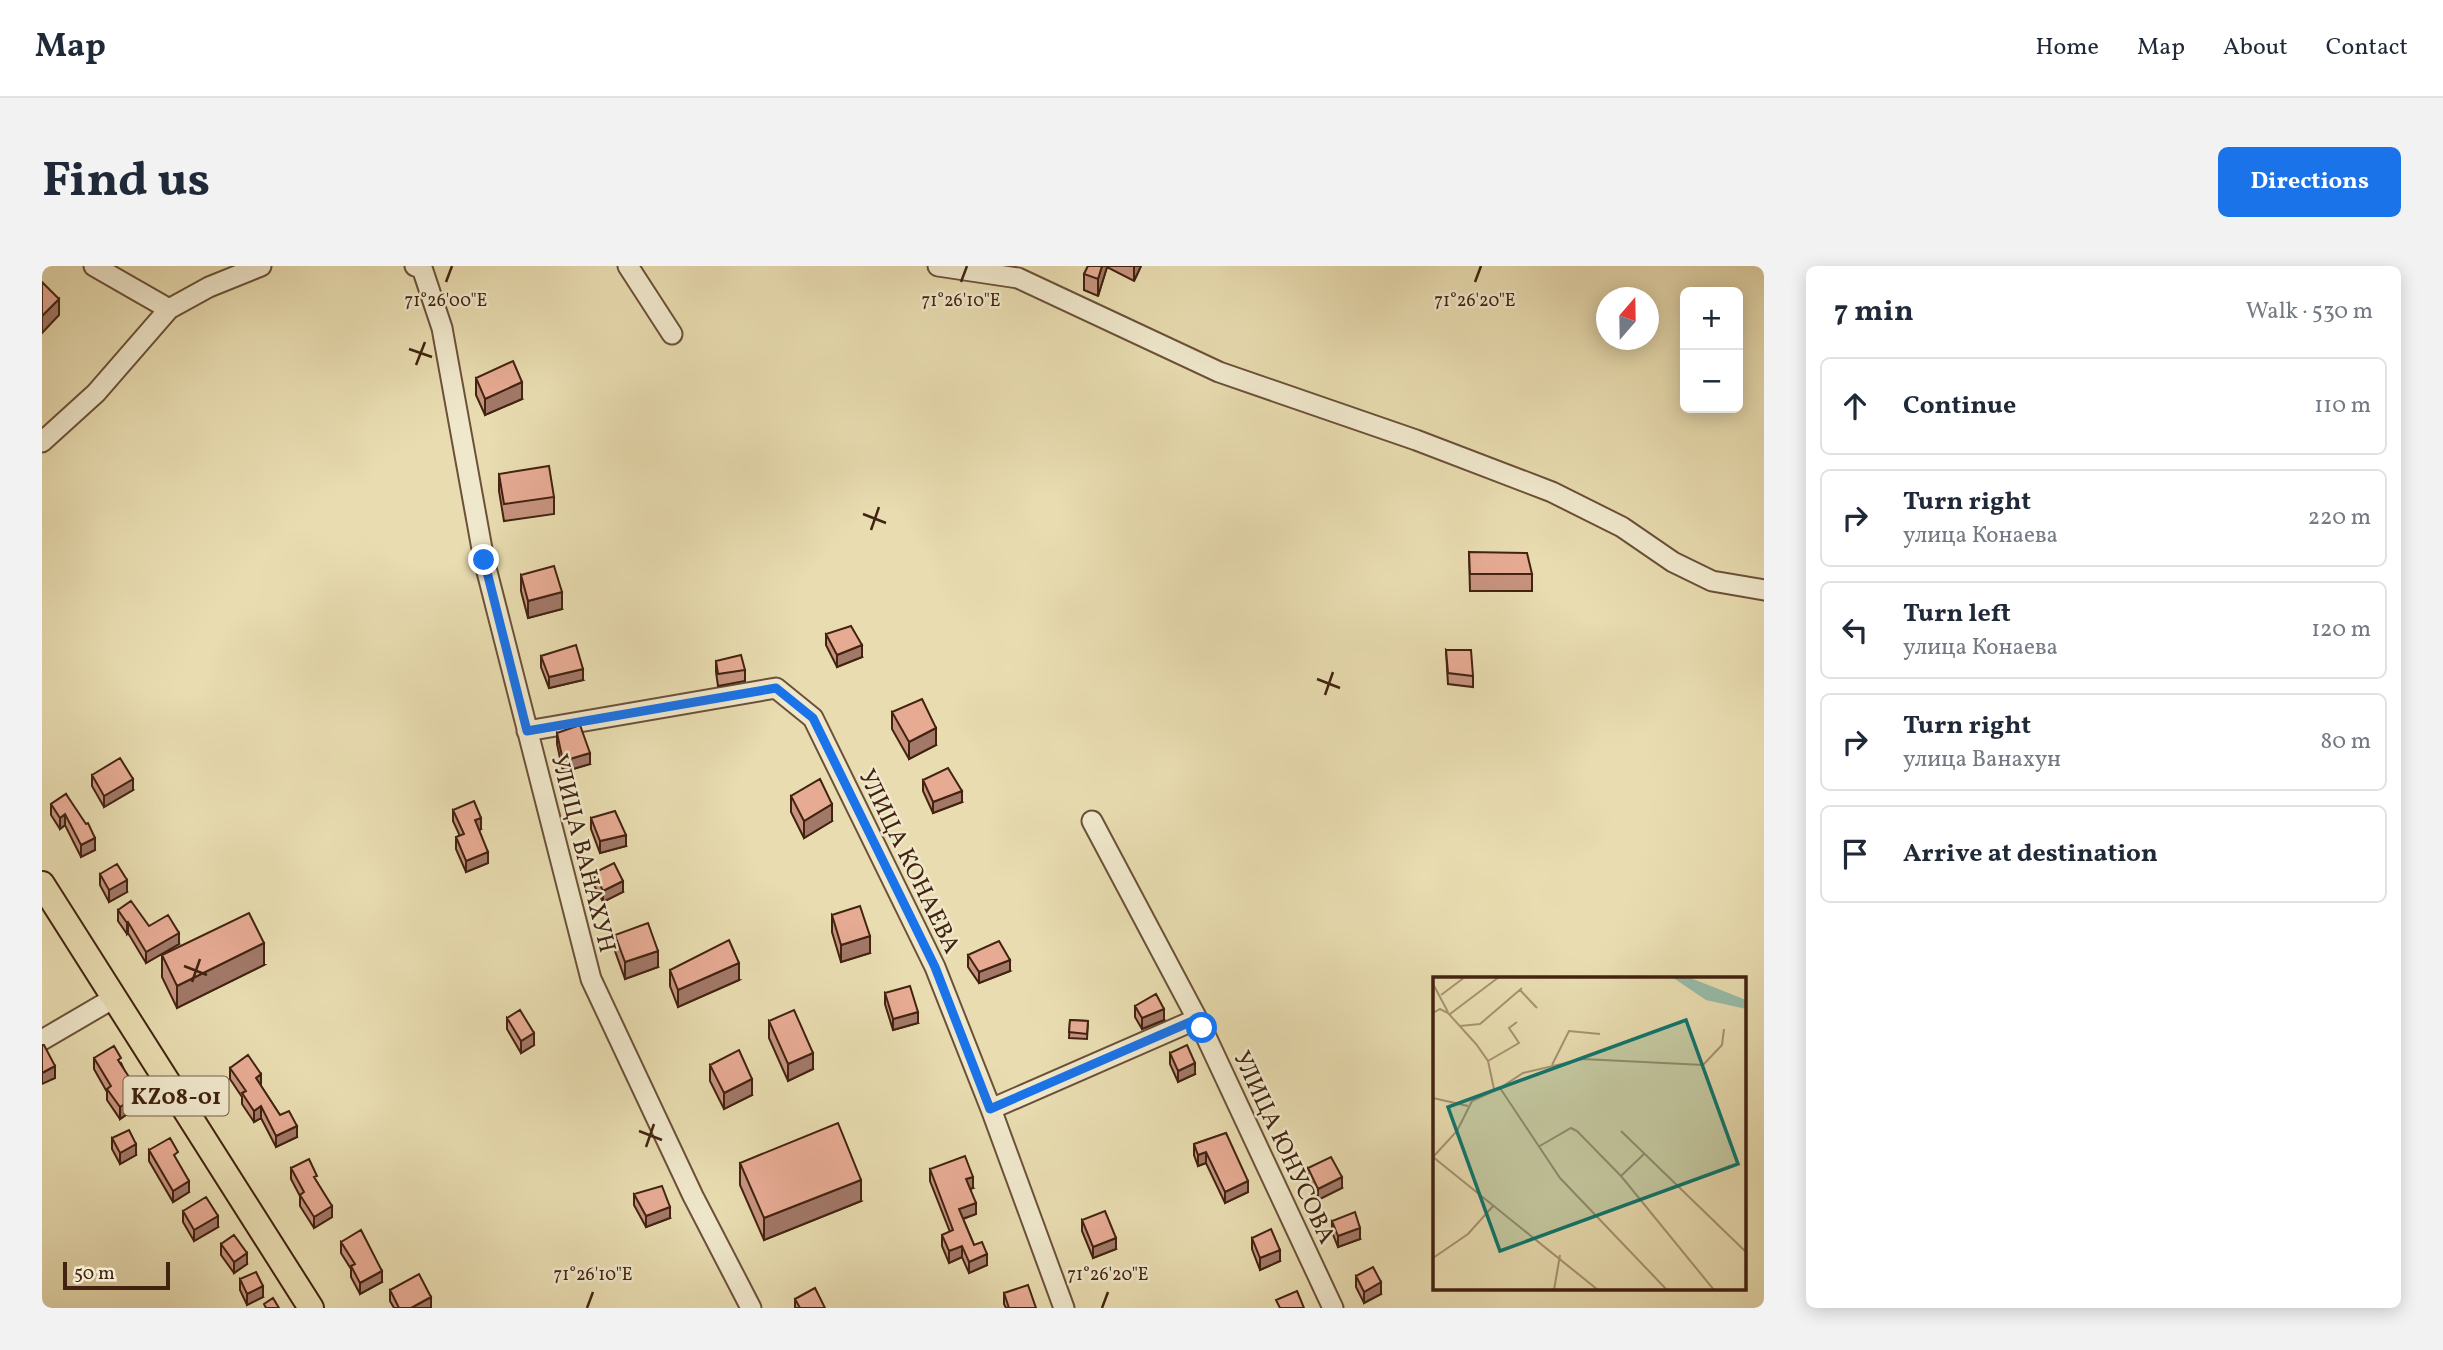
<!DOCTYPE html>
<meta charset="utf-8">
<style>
body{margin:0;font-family:Vollkorn,serif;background:#f2f2f3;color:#1f2937}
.controls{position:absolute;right:21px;top:21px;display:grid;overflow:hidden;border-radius:10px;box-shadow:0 4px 18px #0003}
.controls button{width:63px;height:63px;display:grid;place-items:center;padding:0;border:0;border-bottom:2px solid #e0e1e3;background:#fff;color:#1f2937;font:35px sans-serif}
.compass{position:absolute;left:1554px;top:21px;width:63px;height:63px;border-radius:50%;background:#fff;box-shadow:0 4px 18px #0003;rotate:20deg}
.scale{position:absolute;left:21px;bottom:18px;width:107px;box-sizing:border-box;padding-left:7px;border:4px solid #422310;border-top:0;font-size:19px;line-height:24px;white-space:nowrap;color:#422310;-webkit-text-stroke:5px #f0e8cc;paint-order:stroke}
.stop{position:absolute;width:21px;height:21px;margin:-16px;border:5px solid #1a73e8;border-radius:50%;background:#fff}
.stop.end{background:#1a73e8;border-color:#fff;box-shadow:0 2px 7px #0008}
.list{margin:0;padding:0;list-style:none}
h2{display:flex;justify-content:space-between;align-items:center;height:91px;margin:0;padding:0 28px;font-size:30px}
h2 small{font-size:23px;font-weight:400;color:#747a83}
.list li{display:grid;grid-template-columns:46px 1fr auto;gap:21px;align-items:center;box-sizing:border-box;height:98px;margin:0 14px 14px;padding:0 14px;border:2px solid #e0e1e3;border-radius:10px}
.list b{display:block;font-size:26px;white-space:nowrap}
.list p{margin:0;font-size:23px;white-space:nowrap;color:#747a83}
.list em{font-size:23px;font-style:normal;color:#747a83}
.icon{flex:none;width:38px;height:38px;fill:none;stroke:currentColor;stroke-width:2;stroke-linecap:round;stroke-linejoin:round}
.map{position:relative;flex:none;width:1722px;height:1042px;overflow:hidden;border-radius:10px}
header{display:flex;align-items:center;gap:42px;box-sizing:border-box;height:98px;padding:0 35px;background:#fff;border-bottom:2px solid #e0e1e3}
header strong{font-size:33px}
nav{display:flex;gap:38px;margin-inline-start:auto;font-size:24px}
.intro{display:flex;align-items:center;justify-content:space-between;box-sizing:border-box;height:168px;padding:0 42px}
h1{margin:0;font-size:49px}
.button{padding:18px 32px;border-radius:10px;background:#1a73e8;color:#fff;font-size:24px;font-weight:700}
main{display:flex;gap:42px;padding:0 42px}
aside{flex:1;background:#fff;border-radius:10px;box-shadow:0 4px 18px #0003}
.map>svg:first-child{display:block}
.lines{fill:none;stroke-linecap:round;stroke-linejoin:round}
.minor-casing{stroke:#6c5138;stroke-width:23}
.major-casing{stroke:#422310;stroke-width:28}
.minor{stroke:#f0e8cc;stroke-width:19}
.major{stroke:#e8dcb0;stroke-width:24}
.wall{fill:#c7937f;stroke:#422310;stroke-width:2}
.shaded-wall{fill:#a27868;stroke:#422310;stroke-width:2}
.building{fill:#e7ab94;stroke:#422310;stroke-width:2}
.route{stroke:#1a73e8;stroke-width:9}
.ticks{fill:none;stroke:#422310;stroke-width:2.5}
.labels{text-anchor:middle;stroke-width:5;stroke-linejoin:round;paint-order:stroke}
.shield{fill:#f0e8cc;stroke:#765e48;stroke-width:2}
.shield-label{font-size:23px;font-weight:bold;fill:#422310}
.street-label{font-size:24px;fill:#422310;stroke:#f0e8cc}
.inset-road{fill:none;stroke:#a69270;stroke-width:2}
.view{fill:#0f766e;fill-opacity:0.15;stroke:#0f766e;stroke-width:3.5}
.inset-edge{fill:none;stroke:#422310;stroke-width:3.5}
.ticks-label{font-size:18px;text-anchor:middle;fill:#422310;stroke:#f0e8cc;stroke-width:5;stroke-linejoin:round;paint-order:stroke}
</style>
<header>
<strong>Map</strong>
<nav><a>Home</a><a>Map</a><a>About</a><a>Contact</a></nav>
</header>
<div class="intro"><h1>Find us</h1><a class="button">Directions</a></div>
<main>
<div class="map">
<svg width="1722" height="1042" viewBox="0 0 1722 1042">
<rect width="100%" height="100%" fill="#e8dcb0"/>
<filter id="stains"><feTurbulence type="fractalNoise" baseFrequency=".00286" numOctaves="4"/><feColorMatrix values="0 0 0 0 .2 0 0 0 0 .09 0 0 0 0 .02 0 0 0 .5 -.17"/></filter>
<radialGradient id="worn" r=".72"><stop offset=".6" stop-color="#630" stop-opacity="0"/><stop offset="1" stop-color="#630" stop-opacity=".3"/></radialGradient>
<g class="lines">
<defs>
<path id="minor" d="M52,0L127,43
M373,0L380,2L400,62L442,294L549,713L651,930L709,1042
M586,0L630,68
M896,0L976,12L1177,106L1374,174L1510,226L1580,261L1631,296L1670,315L1722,324
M0,176L54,127L127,43L167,21L219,0
M485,465L734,422L771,452L893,701L949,843L1022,1042
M1050,555L1160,762L1291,1042
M0,774L72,732
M949,843L1155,753"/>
<path id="major" d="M0,618L269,1042"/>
</defs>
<!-- minor casing -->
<use href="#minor" class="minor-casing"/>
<!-- major casing -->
<use href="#major" class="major-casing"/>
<!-- minor -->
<use href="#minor" class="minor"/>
<!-- major -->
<use href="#major" class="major"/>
</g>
<!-- wall -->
<path class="wall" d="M1046,0H1099L1092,15L1065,1L1056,30L1042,24V8Z
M434,112L480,133L443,149L434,129Z
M457,208L512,231V248L462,255L457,225Z
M1427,286L1490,308V325H1428Z
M479,309L520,343L486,352L479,325Z
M784,368L820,391L795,401L784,379Z
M1404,384L1431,410V421L1406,418Z
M499,390L541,414L507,422L499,401Z
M674,395L703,404V415L676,420L674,406Z
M850,446L894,479L867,493L850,463Z
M515,467L548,498L521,506L515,478Z
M50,509L91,524L62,541L50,520Z
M881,514L920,536L891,547L881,525Z
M24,528L53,584L39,591L23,559L18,563L9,549V538Z
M749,530L790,555L762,572L749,546Z
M411,544L439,563L437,564L446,597L424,606L414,583V571L418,570L411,555Z
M549,552L584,580L558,587L549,563Z
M552,607L581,626L561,636L552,619Z
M58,608L85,626L67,636L58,619Z
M76,644L107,660L137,678L104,697L86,667L85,668L76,655Z
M790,649L828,687L799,696L790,666Z
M573,669L616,701L583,713L573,685Z
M120,689L222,699L135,742L120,711Z
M926,689L968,705L937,717L926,701Z
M628,704L697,714L636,741L628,720Z
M843,727L876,757L851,764L843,738Z
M1093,740L1122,754L1100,763L1093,751Z
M465,752L492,779L479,787L465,763Z
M1028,754L1046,755L1045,773L1027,772Z
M727,755L771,803L746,815L727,772Z
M1128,787L1153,808L1136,816L1128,798Z
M52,792L79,797L98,839L78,853L65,834V826L52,803Z
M668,799L710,829L682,843L668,815Z
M188,802L219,820L238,849L255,871L234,881L219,852L212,856L200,838V831L188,813Z
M1184,867L1206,926L1183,937L1164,897L1156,900L1152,889V878Z
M70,872L94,889L78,898L70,883Z
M107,884L147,926L131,936L107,895Z
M698,897L819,935L722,974L698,919Z
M249,902L275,916L290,951L272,962L258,940V930L249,913Z
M1266,902L1300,922L1276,934L1266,913Z
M888,903L931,922L928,923L934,948L921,953L932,979L945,999L927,1007L920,991L907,997L900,980V969L908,966L888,915Z
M592,928L628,952L604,961L592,939Z
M141,945L176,961L152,975L141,956Z
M1040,954L1074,983L1051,992L1040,965Z
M1290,955L1318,973L1296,981L1290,966Z
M1210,972L1238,995L1218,1004L1210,983Z
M299,976L340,1016L318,1028L309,1011V1003L299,987Z
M179,978L205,998L192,1007L179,989Z
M1314,1010L1339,1028L1322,1037L1314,1021Z
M198,1013L221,1031L205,1039L198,1024Z
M348,1024L389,1042H352L348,1035Z
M962,1027L994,1042H964L962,1038Z
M753,1033L783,1042H753Z"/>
<!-- shaded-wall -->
<path class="shaded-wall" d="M1060,0H1065V1L1056,30V13Z
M1092,0H1099L1092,15Z
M17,33V49L0,67V50Z
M480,116V133L443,149V133Z
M520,326V343L486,352V335Z
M820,379V391L795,401V389Z
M541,403V414L507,422V411Z
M894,462V479L867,493V476Z
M548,487V498L521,506V495Z
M91,513V524L62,541V530Z
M920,525V536L891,547V536Z
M790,538V555L762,572V555Z
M23,548V559L18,563V552Z
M439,552V563L433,565V554Z
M584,569V580L558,587V575Z
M53,572V584L39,591V579Z
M446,586V597L424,606V595Z
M85,614V626L67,636V624Z
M581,615V626L561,636V625Z
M86,656V667L85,668V657Z
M137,667V678L104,697V686Z
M828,670V687L799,696V679Z
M222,677V699L135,742V720Z
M616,685V701L583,713V696Z
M968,694V705L937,717V706Z
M697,697V714L636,741V724Z
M1122,743V754L1100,763V752Z
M876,746V757L851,764V753Z
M492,767V779L479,787V775Z
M771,787V803L746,815V798Z
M1153,797V808L1136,816V805Z
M13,800V812L0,818V807Z
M219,808V820L214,812Z
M710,813V829L682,843V827Z
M98,828V839L78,853V841Z
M219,840V852L212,856V845Z
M255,860V871L234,881V870Z
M94,878V889L78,898V887Z
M1164,886V897L1156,900V889Z
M931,911V922L924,924V913Z
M1300,911V922L1276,934V923Z
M819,914V935L722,974V952Z
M147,915V926L131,936V925Z
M1206,915V926L1183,937V926Z
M934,937V948L917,954V943Z
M290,940V951L272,962V951Z
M628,941V952L604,961V950Z
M176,950V961L152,975V964Z
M1318,962V973L1296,981V970Z
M1074,972V983L1051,992V981Z
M920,980V991L907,997V985Z
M1238,984V995L1218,1004V992Z
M205,987V998L192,1007V996Z
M945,988V999L927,1007V996Z
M340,1005V1016L318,1028V1017Z
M1339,1016V1028L1322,1037V1026Z
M221,1020V1031L205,1039V1028Z
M389,1031V1042H369Z"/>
<!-- building -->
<path class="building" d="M1046,0H1060L1056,13L1042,8Z
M0,16L17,33L0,50Z
M471,95L480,116L443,133L434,112Z
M507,200L512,231L462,238L457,208Z
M1427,286L1485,287L1490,308H1428Z
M512,300L520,326L486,335L479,309Z
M809,360L820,379L795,389L784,368Z
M534,379L541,403L507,411L499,390Z
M1404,384H1429L1431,410L1406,407Z
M699,389L703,404L676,408L674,395Z
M880,433L894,462L867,476L850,446Z
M538,459L548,487L521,495L515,467Z
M78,492L91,513L62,530L50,509Z
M906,502L920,525L891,536L881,514Z
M778,513L790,538L762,555L749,530Z
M24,528L44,558L46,557L53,572L39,579L23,548L18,552L9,538Z
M432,535L439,552L433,554L446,586L424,595L414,571L422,568L411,544Z
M573,545L584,569L558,575L549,552Z
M572,597L581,615L561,625L552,607Z
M75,598L85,614L67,624L58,608Z
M89,635L107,660L126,649L137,667L104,686L86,656L85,657L76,644Z
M818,640L828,670L799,679L790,649Z
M207,647L222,677L135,720L120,689Z
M606,657L616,685L583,696L573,669Z
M687,674L697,697L636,724L628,704Z
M957,675L968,694L937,706L926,689Z
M868,720L876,746L851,753L843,727Z
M1114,728L1122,743L1100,752L1093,740Z
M478,744L492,767L479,775L465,752Z
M752,744L771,787L746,798L727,755Z
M1028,754L1046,755L1045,768L1027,766Z
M0,779H2L13,800L0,807Z
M1145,779L1153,797L1136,805L1128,787Z
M72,780L79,792L76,794L98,828L78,841L65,823L69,820L52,792Z
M697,784L710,813L682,827L668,799Z
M206,789L219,808L214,812L238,849L247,845L255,860L234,870L219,840L212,845L200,827L204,825L188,802Z
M796,857L819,914L722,952L698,897Z
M87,864L94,878L78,887L70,872Z
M1184,867L1206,915L1183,926L1164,886L1156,889L1152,878Z
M128,872L136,886L132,889L147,915L131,925L107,884Z
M923,890L931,911L924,913L934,937L917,943L932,979L940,976L945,988L927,996L920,980L907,985L900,969L911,964L888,903Z
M1289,891L1300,911L1276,923L1266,902Z
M267,893L275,910L272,911L290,940L272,951L258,929L262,926L249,902Z
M620,920L628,941L604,950L592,928Z
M164,931L176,950L152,964L141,945Z
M1063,945L1074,972L1051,981L1040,954Z
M1313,946L1318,962L1296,970L1290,955Z
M1229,963L1238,984L1218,992L1210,972Z
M319,964L340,1005L318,1017L309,1000L313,998L299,976Z
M192,969L205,987L192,996L179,978Z
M1331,1001L1339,1016L1322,1026L1314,1010Z
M214,1006L221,1020L205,1028L198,1013Z
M377,1008L389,1031L369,1042H357L348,1024Z
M986,1019L994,1042H967L962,1027Z
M773,1022L783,1042H758L753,1033Z
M1255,1025L1262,1042H1238L1234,1034Z
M231,1032L237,1042H224L222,1038Z"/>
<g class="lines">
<!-- route -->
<path class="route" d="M442,294L485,465L734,422L771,452L893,701L948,843L1155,753L1160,762"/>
</g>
<!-- ticks -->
<path class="ticks" d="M404,16L410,0M919,16L925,0M1433,16L1439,0M367,83L390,91M374,99L383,76M821,248L844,257M829,264L837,241M1275,413L1298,422M1283,429L1291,406M142,700L165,709M150,716L158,693M597,865L620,874M604,881L612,858M545,1042L551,1026M1060,1042L1066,1026"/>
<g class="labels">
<!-- shield labels -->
<rect class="shield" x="81.5" y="810.5" width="105" height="39" rx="5"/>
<g class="shield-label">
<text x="134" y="838">KZ08-01</text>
</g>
<!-- street labels -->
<g class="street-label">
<text transform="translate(542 587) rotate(76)" y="8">УЛИЦА ВАНАХУН</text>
<text transform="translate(868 595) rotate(64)" y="8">УЛИЦА КОНАЕВА</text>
<text transform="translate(1243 881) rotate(65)" y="8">УЛИЦА ЮНУСОВА</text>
</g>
</g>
<!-- overview -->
<g transform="translate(1391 711)">
<rect width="313" height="313" fill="#e8dcb0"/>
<path d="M239,0H255L313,23V32L273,23Z" fill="#97bca9"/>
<path class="inset-road" d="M0,7L15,35M87,13L104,31M8,18L32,0M0,36L7,32L15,36L43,67L55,84L61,112M17,37L66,0M27,49L47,47L89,11M55,84L86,66L76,51L84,45M119,88L136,54L167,57M67,111L90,96L150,82L270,88L289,68L291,52M0,121L35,129M188,154L314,276M105,170L138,151L144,154L188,199L281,313M0,180L24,154L39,124L67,111L127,201L234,313M0,180L165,313M188,199L212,176M0,281L35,257L61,228M121,313L127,278"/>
<path class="view" d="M253,43L305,187L67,274L15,130Z"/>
<rect width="313" height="313" class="inset-edge"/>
</g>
<g class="ticks-label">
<text x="404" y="40">71°26'00"E</text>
<text x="919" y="40">71°26'10"E</text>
<text x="1433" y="40">71°26'20"E</text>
<text x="551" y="1014">71°26'10"E</text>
<text x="1066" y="1014">71°26'20"E</text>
</g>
<rect width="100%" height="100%" filter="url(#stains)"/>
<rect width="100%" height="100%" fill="url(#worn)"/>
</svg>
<div class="controls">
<button>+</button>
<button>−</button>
</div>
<svg class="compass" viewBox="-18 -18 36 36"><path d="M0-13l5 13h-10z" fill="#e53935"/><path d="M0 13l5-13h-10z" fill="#747a83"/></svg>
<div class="scale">50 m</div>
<div class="stop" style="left:1160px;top:762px"></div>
<div class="stop end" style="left:442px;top:294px"></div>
</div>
<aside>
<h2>7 min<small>Walk · 530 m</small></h2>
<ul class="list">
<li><svg class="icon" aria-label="ahead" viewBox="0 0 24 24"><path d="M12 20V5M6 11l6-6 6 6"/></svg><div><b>Continue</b></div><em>110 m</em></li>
<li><svg class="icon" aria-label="right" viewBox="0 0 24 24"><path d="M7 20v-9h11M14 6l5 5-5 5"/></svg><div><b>Turn right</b><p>улица Конаева</p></div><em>220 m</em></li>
<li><svg class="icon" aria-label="left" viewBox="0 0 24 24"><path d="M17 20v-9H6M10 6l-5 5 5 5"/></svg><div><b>Turn left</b><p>улица Конаева</p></div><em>120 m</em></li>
<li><svg class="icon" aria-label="right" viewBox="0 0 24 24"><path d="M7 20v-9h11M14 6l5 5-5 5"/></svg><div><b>Turn right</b><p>улица Ванахун</p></div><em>80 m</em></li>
<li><svg class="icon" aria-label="arrive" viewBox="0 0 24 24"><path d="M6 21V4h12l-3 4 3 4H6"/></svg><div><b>Arrive at destination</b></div></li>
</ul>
</aside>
</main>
